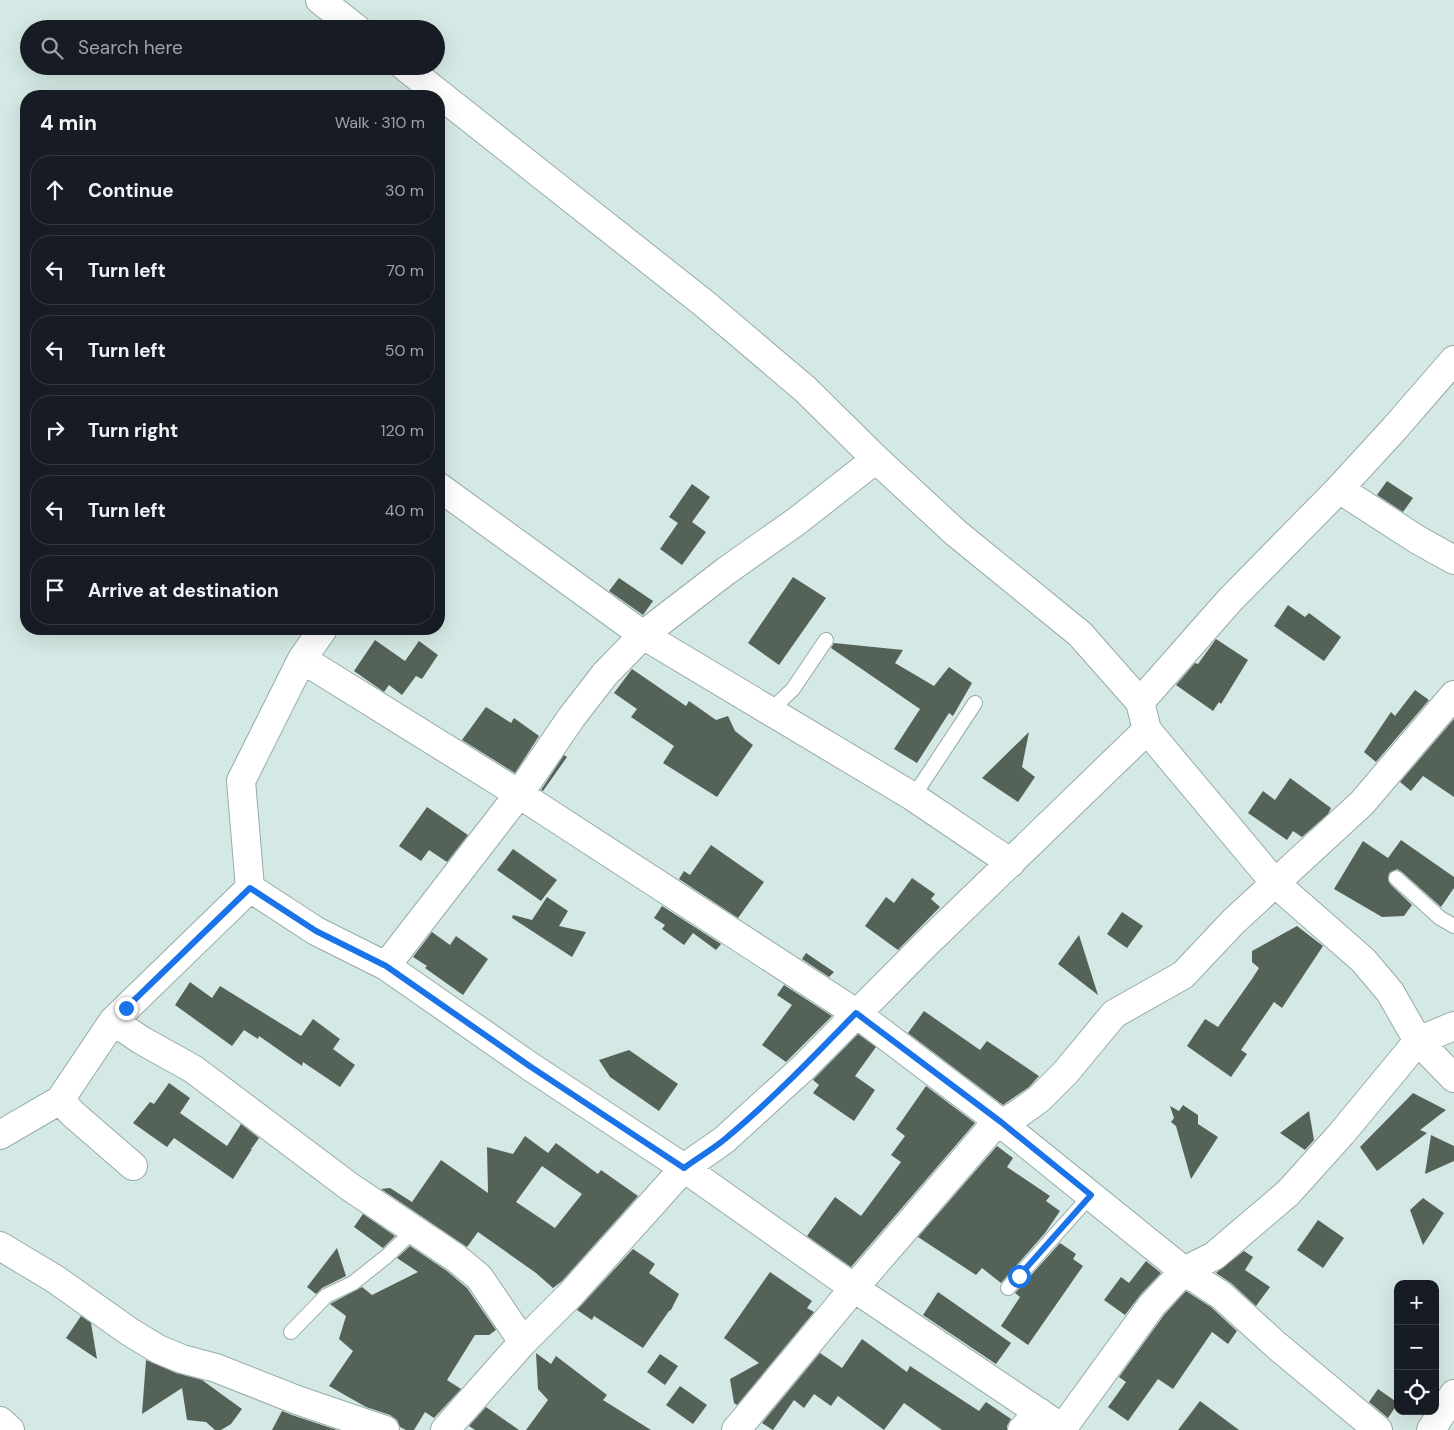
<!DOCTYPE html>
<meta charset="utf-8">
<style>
body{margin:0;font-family:"DM Sans",sans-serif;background:#242831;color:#f1f3f6}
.controls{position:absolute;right:15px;bottom:15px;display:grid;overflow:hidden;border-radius:10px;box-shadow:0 5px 20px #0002}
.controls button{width:45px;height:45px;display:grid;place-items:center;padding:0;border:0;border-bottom:1px solid #363941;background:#171b24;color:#f1f3f6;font:25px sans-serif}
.stop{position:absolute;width:15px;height:15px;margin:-11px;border:4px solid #1a73e8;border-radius:50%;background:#fff}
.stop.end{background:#1a73e8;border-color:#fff;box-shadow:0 1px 5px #0008}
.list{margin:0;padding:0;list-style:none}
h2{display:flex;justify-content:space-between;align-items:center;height:65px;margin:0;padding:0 20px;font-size:21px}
h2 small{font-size:16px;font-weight:400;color:#9ea1a6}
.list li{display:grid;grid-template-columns:32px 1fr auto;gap:15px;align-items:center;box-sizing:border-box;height:70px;margin:0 10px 10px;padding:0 10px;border:1px solid #363941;border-radius:20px}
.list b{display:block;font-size:19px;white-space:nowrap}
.list em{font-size:16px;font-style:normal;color:#9ea1a6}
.icon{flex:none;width:28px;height:28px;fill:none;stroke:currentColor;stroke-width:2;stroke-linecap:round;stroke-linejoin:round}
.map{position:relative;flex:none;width:1454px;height:1430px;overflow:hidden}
.search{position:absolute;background:#171b24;box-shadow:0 5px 20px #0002;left:20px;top:20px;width:425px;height:55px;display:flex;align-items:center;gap:12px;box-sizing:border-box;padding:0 18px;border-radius:28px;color:#9ea1a6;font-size:19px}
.panel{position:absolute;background:#171b24;box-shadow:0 5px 20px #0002;left:20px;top:90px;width:425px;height:545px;border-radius:20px}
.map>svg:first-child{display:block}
.building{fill:#556258;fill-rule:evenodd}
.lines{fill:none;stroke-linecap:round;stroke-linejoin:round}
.service-casing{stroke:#97aba8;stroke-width:16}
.minor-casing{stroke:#97aba8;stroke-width:30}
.service{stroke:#fff;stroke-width:14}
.minor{stroke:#fff;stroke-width:28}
.route{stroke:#1a73e8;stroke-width:6}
</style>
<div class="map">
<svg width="1454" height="1430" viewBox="0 0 1454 1430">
<rect width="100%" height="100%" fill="#d4e9e5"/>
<!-- building -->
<path class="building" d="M1387,481L1413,498L1403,512L1377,495Z
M692,484L710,497L692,522L706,532L682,565L660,549L678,523L669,517Z
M793,577L826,598L779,665L748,643Z
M619,578L653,601L643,615L609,591Z
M1288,605L1305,617L1309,613L1341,637L1324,661L1274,626Z
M1216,639L1248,660L1221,704L1219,702L1213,711L1176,685L1195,663L1198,664Z
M375,640L405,661L419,641L438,655L422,679L416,676L402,695L389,685L384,692L354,671Z
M834,643L903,650L895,663L934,686L949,667L972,683L953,716L949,713L917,763L894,749L920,709L831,648Z
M632,669L686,706L689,701L716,720L728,716L735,731L753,745L717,797L663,763L674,746L631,717L637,709L614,693Z
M1415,690L1429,700L1376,762L1364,752L1391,712L1395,716Z
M486,707L511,723L514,718L539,736L515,773L462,740Z
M1454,719V797L1423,776L1411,791L1400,782Z
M1029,732L1022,767L1035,777L1018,802L982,778Z
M564,755L567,757L543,791L541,790Z
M1290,778L1331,808L1328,814L1302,837L1293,831L1287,840L1248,813L1263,791L1275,800Z
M427,807L468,835L447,862L429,850L421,861L399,846Z
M1401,840L1454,877V888L1441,907L1402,872L1397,869L1389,873L1388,880L1390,884L1412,905L1404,916L1382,917L1334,889L1363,841L1388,858Z
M711,845L764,882L738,918L679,879L684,871L690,875Z
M513,849L557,880L541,901L497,870Z
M912,878L935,894L931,899L940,907L898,950L865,926L886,897L894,903Z
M547,897L568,911L559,926L586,932L572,957L512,918L513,915L532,920Z
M662,906L721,944L716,950L693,933L684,945L662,929L665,925L654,918Z
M1122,912L1143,926L1127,948L1107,934Z
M1297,926L1323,946L1282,1008L1274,1002L1241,1050L1247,1054L1231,1077L1187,1046L1205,1019L1218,1027L1252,979L1259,968L1252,962V951Z
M432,932L450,945L456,936L488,959L463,995L425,968L427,966L413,957Z
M1079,935L1098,995L1058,964Z
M806,953L834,972L829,977L802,959Z
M190,982L212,998L220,986L301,1036L313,1019L340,1039L333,1049L355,1065L340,1087L303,1062L302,1066L259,1036L258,1039L244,1030L232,1046L175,1005Z
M784,985L832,1016L786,1062L762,1045L792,1005L777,995Z
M924,1011L980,1050L987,1041L1039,1076L1029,1087L1003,1105L908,1033Z
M858,1034L876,1047L855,1076L875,1090L854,1121L813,1093L819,1085L813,1080Z
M629,1050L678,1084L659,1111L610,1077L599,1060Z
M169,1083L190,1098L180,1113L227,1146L241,1124L259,1138L252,1148H250L252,1149L233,1179L174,1138L167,1147L133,1123L150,1102L154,1104Z
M926,1086L975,1123L851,1267L807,1236L835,1197L861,1216L901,1162L891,1155L905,1136L896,1129Z
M1413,1093L1446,1110L1420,1130L1427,1133L1377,1171L1360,1147Z
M1183,1105L1198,1115V1124L1218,1137L1191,1179L1176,1126L1171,1122L1174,1118L1170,1106L1179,1111Z
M1309,1111L1314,1140L1305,1150L1280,1133Z
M1431,1135L1454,1146V1161L1425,1174Z
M525,1136L548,1153L556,1143L598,1174L601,1170L638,1196L562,1281L553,1288L536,1273L478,1232L467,1247L381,1189L390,1188L412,1202L441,1160L488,1193L487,1147L513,1154ZM542,1166L582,1194L555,1228L516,1202Z
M997,1146L1013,1158L1007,1167L1050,1196L1046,1201L1060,1211L1045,1233L1001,1283L982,1268L976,1275L918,1237Z
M1423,1198L1444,1213L1423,1245L1410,1210Z
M363,1214L395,1236L383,1248L354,1227Z
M1318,1220L1344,1238L1323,1268L1297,1250Z
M1060,1243L1076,1254L1073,1259L1083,1266L1028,1345L1001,1326L1020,1297L1015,1293Z
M410,1246L447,1271L467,1288L496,1330L489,1335H475L447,1380L461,1389L434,1418L425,1412L414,1430H406L400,1427L397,1420L390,1415L366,1407L329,1386L353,1351L339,1339L346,1316L330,1304L362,1287L372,1295L418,1272L397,1258Z
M337,1248L346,1276L322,1288L316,1294L307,1287Z
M633,1249L655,1264L649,1273L679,1294L671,1310L669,1311L643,1348L594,1316L592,1320L577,1310Z
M1244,1251L1253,1257L1245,1270L1270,1287L1256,1306L1231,1283L1216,1273Z
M1146,1261L1161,1273L1141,1294L1125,1315L1104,1300L1121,1277L1129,1283Z
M770,1272L812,1301L807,1308L814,1312L737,1405L734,1403L730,1379L759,1363L724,1338Z
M1186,1291L1211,1307L1237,1331L1228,1344L1212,1332L1173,1389L1158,1379L1128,1421L1108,1407L1126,1382L1119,1377L1164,1315Z
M938,1292L1011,1343L996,1364L923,1315Z
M81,1316L91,1323L97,1359L66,1338Z
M862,1339L907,1372L910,1366L979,1411L986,1402L1011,1419L1007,1426V1430H942L904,1403L884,1430L838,1396L831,1406L814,1394L804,1408L794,1400L773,1430L762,1423L820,1353L842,1368Z
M536,1353L551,1364L556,1356L607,1395L603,1400L651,1430H526L548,1400L538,1389Z
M660,1354L678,1366L665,1385L647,1372Z
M146,1360L176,1373L202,1380L242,1409L231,1424L221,1430H215L206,1422L187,1420L182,1388L142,1414Z
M680,1386L707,1405L693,1424L666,1405Z
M1378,1389L1398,1403L1388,1418L1369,1402Z
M1200,1401L1239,1430H1178Z
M486,1407L519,1430H475L469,1426Z
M282,1411L292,1415L337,1430H272Z"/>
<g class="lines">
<defs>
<path id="service" d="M771,710L793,689L826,640
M912,796L921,785L975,703
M1396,878L1440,918L1454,926
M1008,1288L1091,1195
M291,1332L326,1296L353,1283L387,1256L414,1230"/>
<path id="minor" d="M320,0L357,29
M404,66L706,305L805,389L876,459L956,533L1080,634L1140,702L1147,730L1275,883L1363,960L1390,992L1418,1041L1454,1078
M439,487L643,635L912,796L1011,863
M1339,489L1418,540L1454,560
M302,659L519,794L856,1013L1001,1123L1184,1271L1221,1295L1276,1345L1378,1430
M1140,702L1230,600L1339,489L1395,428L1454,360
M250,888L316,931L386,966L531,1067L684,1168L854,1288L1065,1430
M386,966L519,794L571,718L605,674L643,635L726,571L797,521L876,459
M113,1021L141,1040L193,1069L350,1187L456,1258L479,1277L523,1342
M60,1100L73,1114L133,1166
M0,1135L60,1100L113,1021L250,888L241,781L302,659L323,629
M0,1246L55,1279L130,1332L158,1349L182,1359L216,1368L297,1400L385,1430
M0,1421L10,1430
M1062,1429L1152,1305L1184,1271L1214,1256L1288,1193L1342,1133L1418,1041L1454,1026
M445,1430L523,1342L571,1294L684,1168L724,1140L803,1068L927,943L1147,730
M736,1430L854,1288L989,1131L1018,1114L1039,1099L1066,1072L1114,1014L1183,975L1234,921L1362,803L1454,695
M1022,1430L1039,1412
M1431,1430L1454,1394"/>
</defs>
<!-- service casing -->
<use href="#service" class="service-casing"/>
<!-- minor casing -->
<use href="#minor" class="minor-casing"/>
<!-- service -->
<use href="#service" class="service"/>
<!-- minor -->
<use href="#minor" class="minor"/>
</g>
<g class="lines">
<!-- route -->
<path class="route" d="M126,1008L250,888L316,931L386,966L531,1067L684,1168C697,1158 712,1150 725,1139C772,1100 814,1056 856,1013L1001,1122L1091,1195L1019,1276"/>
</g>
</svg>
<div class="controls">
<button>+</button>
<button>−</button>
<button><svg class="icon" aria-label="locate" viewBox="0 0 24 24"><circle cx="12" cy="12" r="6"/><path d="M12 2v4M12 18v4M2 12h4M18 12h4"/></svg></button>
</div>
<div class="stop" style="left:1019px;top:1276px"></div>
<div class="stop end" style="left:126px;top:1008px"></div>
<div class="search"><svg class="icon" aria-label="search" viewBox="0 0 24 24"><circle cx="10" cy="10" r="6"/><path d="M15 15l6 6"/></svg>Search here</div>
<section class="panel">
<h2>4 min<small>Walk · 310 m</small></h2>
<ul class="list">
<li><svg class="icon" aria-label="ahead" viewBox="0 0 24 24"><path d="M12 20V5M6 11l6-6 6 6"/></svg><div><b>Continue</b></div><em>30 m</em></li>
<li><svg class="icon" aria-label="left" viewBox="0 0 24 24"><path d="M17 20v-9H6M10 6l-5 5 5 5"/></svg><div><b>Turn left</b></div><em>70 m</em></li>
<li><svg class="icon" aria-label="left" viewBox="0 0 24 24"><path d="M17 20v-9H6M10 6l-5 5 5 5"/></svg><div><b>Turn left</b></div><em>50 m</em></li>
<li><svg class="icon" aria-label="right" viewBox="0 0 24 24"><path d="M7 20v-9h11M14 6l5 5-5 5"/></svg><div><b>Turn right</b></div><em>120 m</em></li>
<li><svg class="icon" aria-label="left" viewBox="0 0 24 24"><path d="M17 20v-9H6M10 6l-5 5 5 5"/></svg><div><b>Turn left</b></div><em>40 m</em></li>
<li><svg class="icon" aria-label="arrive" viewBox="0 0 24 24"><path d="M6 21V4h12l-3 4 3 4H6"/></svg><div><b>Arrive at destination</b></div></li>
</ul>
</section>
</div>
